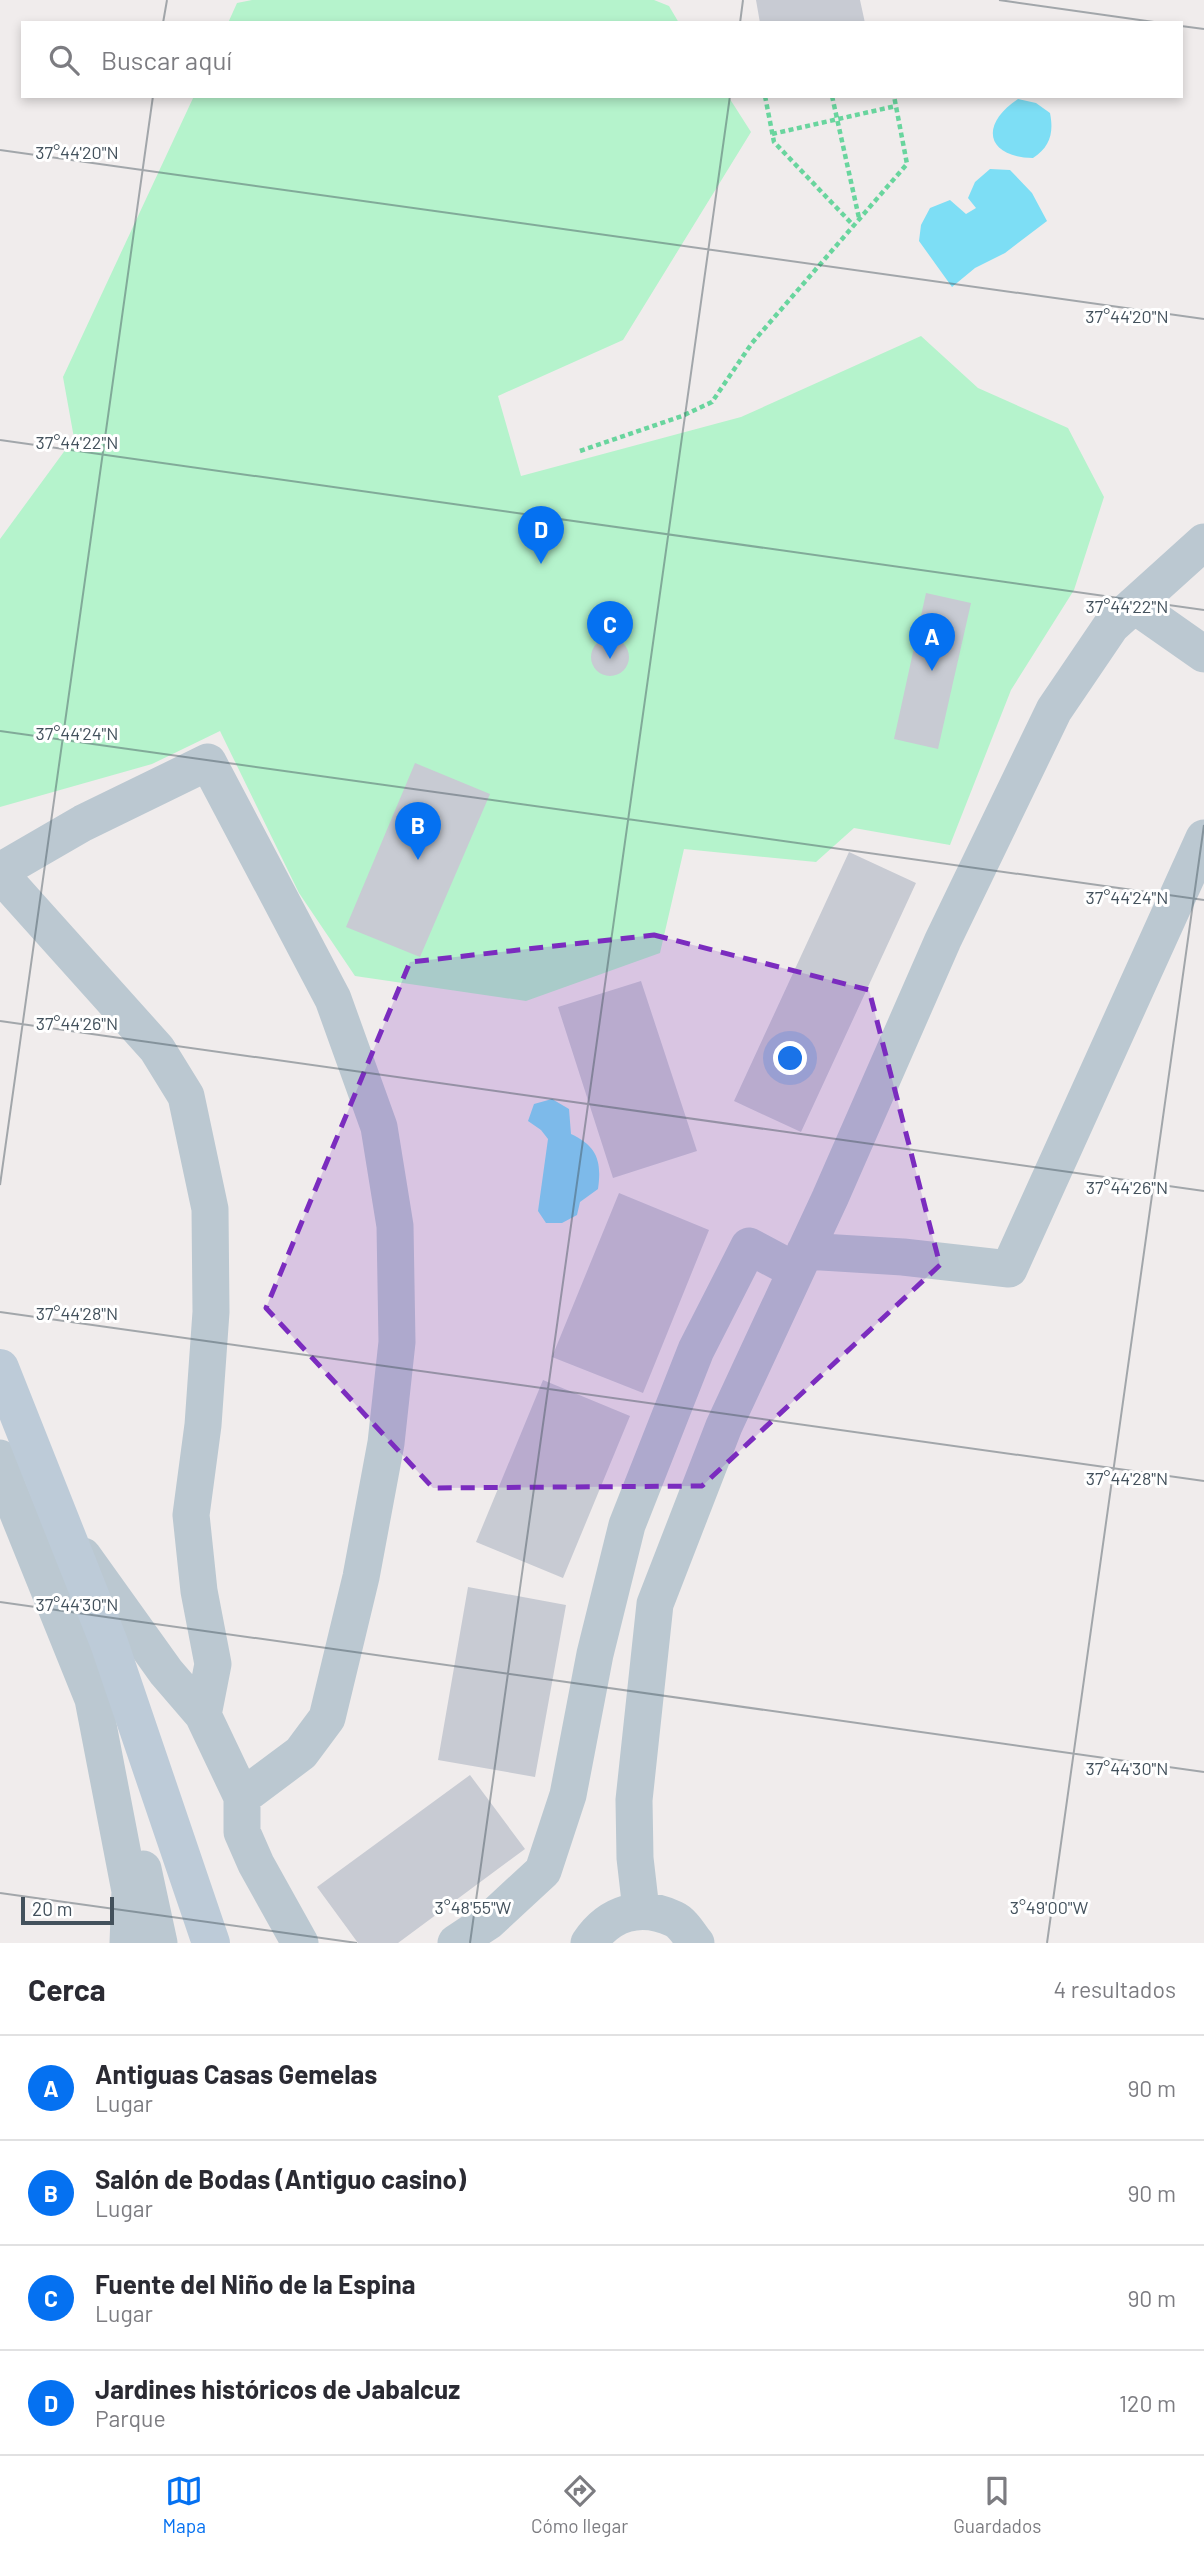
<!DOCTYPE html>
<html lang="es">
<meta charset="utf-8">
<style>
body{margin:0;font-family:Barlow,sans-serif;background:#f7f7f7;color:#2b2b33}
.scale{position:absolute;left:21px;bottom:18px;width:93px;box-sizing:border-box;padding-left:7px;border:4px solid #43515c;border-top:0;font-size:19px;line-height:24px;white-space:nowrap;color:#43515c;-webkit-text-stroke:5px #fff;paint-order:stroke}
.you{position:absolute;left:791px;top:1059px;width:24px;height:24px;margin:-18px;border:5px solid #fff;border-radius:50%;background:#1a73e8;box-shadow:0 0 0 10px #1a73e833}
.badge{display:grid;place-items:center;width:46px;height:46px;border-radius:50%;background:#0571f1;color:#fff;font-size:23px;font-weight:700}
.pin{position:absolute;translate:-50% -58px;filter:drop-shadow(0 2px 4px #0008)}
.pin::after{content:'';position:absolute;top:37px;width:24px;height:21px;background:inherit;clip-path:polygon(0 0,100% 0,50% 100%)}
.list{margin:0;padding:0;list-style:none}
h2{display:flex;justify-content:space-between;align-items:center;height:91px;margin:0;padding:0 28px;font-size:30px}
h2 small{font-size:23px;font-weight:400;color:#7c7c81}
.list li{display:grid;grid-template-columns:46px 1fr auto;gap:21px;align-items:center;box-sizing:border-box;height:105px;padding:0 28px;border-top:2px solid #e1e1e2}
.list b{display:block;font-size:26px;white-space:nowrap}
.list p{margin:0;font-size:23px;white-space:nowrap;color:#7c7c81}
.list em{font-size:23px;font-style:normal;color:#7c7c81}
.icon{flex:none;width:38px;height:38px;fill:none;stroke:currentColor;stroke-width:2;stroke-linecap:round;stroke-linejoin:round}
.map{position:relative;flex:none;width:1204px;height:1943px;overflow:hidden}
.search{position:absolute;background:#fff;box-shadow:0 4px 10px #0003;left:21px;right:21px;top:21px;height:77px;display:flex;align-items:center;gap:18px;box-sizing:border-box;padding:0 24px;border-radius:0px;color:#7c7c81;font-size:26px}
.sheet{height:511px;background:#fff}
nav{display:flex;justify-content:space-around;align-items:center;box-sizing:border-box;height:98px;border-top:2px solid #e1e1e2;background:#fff;font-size:19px;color:#7c7c81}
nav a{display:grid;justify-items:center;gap:4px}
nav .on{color:#0571f1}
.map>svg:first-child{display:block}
.green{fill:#b5f3cc}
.water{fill:#7ddef5}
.building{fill:#c8cbd3}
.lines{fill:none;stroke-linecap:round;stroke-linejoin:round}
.path{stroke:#69d59e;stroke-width:4.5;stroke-dasharray:5 3.5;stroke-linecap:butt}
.street{stroke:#bbc8d1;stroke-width:37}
.secondary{stroke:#bdcbd8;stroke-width:38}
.marked{fill:#7b2cbf;fill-opacity:0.2;stroke:#7b2cbf;stroke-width:5;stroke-dasharray:14 9;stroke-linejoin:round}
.ticks{fill:none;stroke:#43515c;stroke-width:2;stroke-opacity:0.45}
.ticks-label{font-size:18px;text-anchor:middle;fill:#43515c;stroke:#fff;stroke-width:6;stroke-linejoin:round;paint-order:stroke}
</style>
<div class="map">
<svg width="1204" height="1943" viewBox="0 0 1204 1943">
<rect width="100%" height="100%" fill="#f0ecec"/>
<!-- green -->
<path class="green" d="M252,0H654L669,6L679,23H228L237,3Z
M194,96H728L751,132L623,340L498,396L521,476L741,417L921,336L978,388L1068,428L1104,497L1074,590L1011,690L950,845L854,828L816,862L684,849L660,953L526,1001L355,976L299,893L220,731L152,764L0,807V539L74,438L63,377Z"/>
<!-- water -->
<path class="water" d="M1018,99L1036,103L1050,113C1054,133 1050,147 1033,158C985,157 980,124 1018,99Z
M990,169L1010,170L1032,193L1047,221L1005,253L975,268L952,287L919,241L921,225L930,208L950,200L966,214L976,208L968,198L975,182Z
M552,1099L569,1109L571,1134C597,1146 602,1161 598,1189L580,1202L577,1215L562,1223H546L538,1211L548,1139L541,1130L528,1121L534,1104Z"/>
<!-- building -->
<path class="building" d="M756,0H860L865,23H760Z
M926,593L971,603L938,749L894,739Z
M591 657a19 19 0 1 1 38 0a19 19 0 1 1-38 0Z
M415,763L490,794L420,957L346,927Z
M849,852L916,883L801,1132L734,1101Z
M641,981L697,1151L613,1178L558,1007Z
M619,1193L709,1230L643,1393L552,1357Z
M543,1380L630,1416L563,1578L476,1542Z
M468,1587L566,1605L535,1777L438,1760Z
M470,1775L525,1849L398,1943H358L317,1887Z"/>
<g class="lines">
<!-- path -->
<path class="path" d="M765,96L774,142L854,226
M832,96L859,218
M772,134L896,106
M580,451L682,416L712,402L752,343L907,164L894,96"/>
<!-- street -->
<path class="street" d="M1134,605L1204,654
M0,871L83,823L208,762L333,999L379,1127L395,1226L397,1342L386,1443L361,1577L327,1718L301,1753L242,1797
M0,874L157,1049L186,1096L210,1209L211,1312L203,1425L191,1515L199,1591L213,1664L203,1715
M805,1251L903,1257L1009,1269L1204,838
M0,1458L7,1486L93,1699L130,1891L128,1943
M83,1556L166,1672L203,1715L242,1797V1832L256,1864L300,1943
M143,1869L159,1943
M641,1910L635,1858L634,1800L655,1604L724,1426L830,1198L943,940L1054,710L1111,626L1204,542
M456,1943L489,1921L543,1871L568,1795L595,1654L627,1525L696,1350L749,1246L796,1271
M589,1943C609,1913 640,1903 674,1919C683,1923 690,1936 696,1943"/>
<!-- secondary -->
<path class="secondary" d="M0,1368L109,1643L211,1943"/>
</g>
<!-- marked area -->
<path class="marked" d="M654,935L869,990L940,1265L702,1486L433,1488L266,1308L410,962Z"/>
<!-- ticks -->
<path class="ticks" d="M999,0L1161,23M163,23L167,0M740,23L743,0M1181,26L1204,29M0,150L1204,319M0,440L1204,610M0,731L1204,900M0,1021L1204,1191M0,1185L153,96M0,1312L1204,1481M0,1602L1204,1772M0,1893L357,1943M470,1943L730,96M1047,1943L1204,825"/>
<g class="ticks-label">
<text x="77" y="159">37°44'20"N</text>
<text x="1127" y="323">37°44'20"N</text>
<text x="77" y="449">37°44'22"N</text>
<text x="1127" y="613">37°44'22"N</text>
<text x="77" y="740">37°44'24"N</text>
<text x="1127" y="904">37°44'24"N</text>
<text x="77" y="1030">37°44'26"N</text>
<text x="1127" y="1194">37°44'26"N</text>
<text x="77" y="1320">37°44'28"N</text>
<text x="1127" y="1485">37°44'28"N</text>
<text x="77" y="1611">37°44'30"N</text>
<text x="1127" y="1775">37°44'30"N</text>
<text x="473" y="1914">3°48'55"W</text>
<text x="1049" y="1914">3°49'00"W</text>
</g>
</svg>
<div class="scale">20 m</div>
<div class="you"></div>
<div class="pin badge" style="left:932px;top:671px">A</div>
<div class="pin badge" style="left:418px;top:860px">B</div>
<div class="pin badge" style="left:610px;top:659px">C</div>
<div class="pin badge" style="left:541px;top:564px">D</div>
<div class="search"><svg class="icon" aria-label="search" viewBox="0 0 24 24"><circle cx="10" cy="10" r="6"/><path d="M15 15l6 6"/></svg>Buscar aquí</div>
</div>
<section class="sheet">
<h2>Cerca<small>4 resultados</small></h2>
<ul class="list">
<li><span class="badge">A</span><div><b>Antiguas Casas Gemelas</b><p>Lugar</p></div><em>90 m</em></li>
<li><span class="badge">B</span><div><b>Salón de Bodas (Antiguo casino)</b><p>Lugar</p></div><em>90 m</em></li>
<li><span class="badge">C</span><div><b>Fuente del Niño de la Espina</b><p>Lugar</p></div><em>90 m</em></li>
<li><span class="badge">D</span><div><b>Jardines históricos de Jabalcuz</b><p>Parque</p></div><em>120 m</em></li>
</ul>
</section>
<nav>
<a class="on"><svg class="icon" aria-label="map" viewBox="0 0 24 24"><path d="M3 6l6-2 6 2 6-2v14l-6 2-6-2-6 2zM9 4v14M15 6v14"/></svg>Mapa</a>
<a><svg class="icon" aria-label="directions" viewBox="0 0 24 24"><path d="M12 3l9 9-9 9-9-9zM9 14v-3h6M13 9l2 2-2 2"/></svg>Cómo llegar</a>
<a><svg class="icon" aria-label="saved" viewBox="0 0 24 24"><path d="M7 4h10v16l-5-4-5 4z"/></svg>Guardados</a>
</nav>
